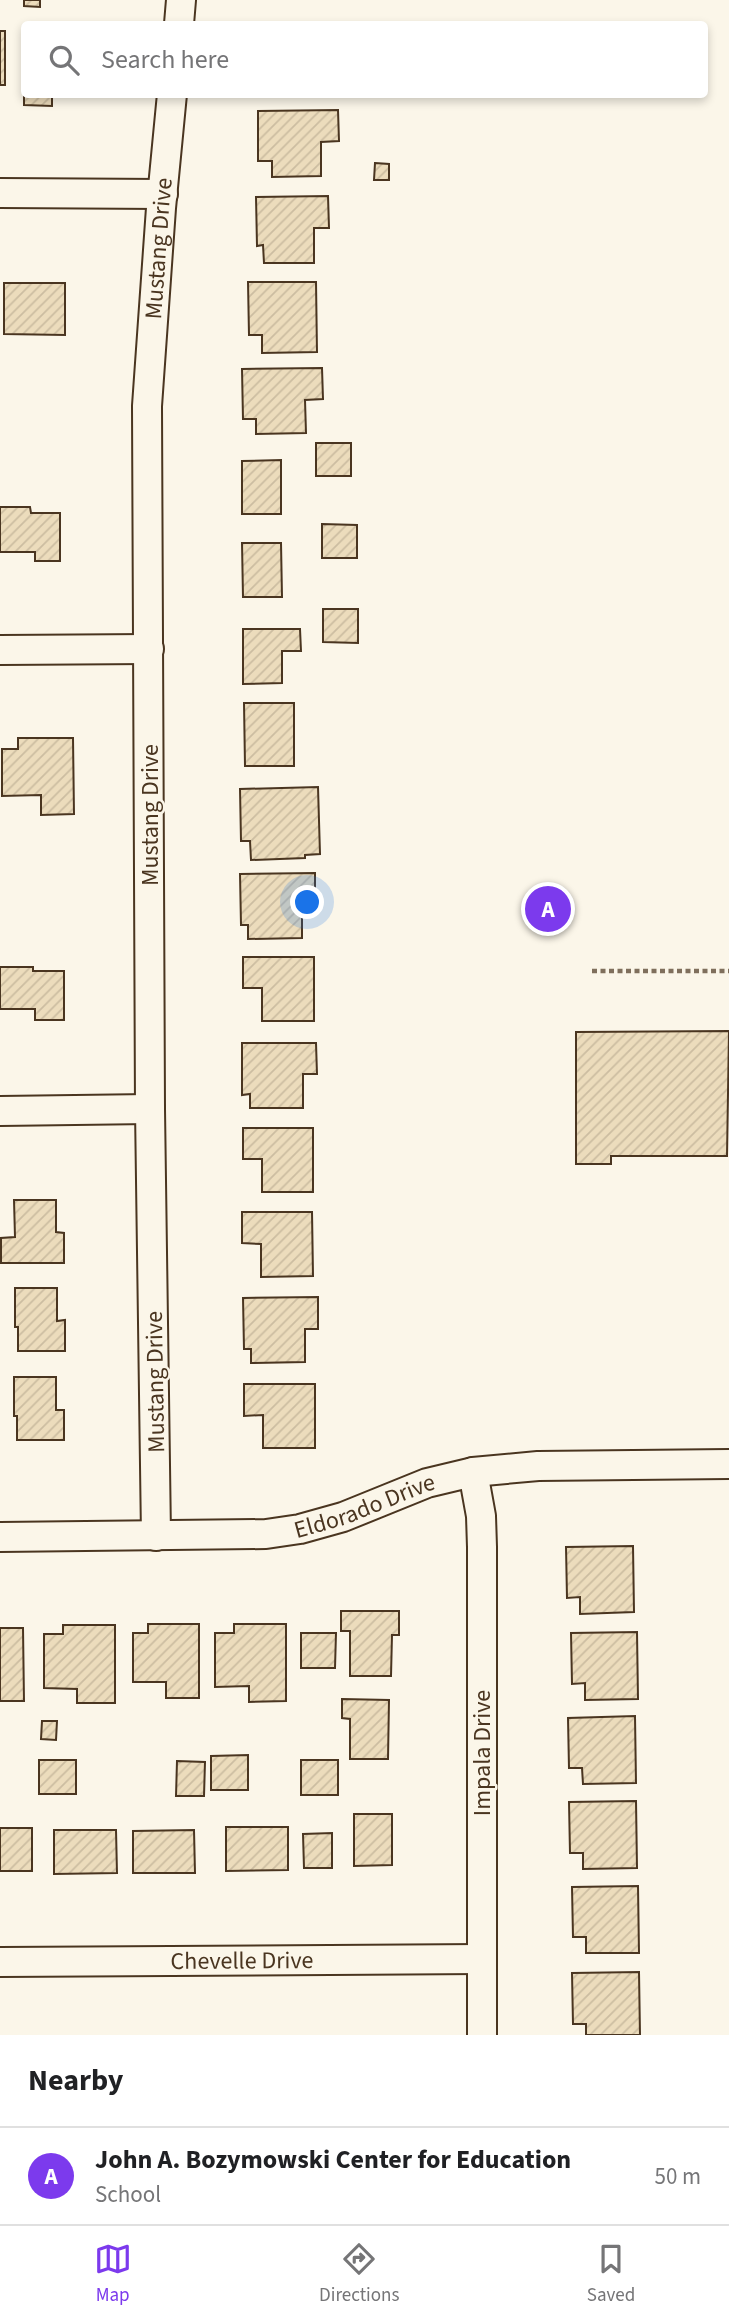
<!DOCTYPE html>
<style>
body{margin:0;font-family:"Source Sans 3",sans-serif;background:#f2f2f2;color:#202124}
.you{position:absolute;left:308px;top:903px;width:24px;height:24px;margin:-18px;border:5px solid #fff;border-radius:50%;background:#1a73e8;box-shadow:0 0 0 10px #1a73e833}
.badge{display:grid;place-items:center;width:46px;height:46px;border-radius:50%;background:#7c3aed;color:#fff;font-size:23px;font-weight:700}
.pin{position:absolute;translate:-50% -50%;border:4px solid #fff;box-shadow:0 2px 7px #0006}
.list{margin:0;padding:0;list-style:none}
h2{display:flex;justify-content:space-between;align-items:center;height:91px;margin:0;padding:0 28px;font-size:30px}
h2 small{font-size:23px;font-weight:400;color:#757577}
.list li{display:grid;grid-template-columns:46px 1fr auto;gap:21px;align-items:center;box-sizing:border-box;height:98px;padding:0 28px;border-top:2px solid #e0e0e0}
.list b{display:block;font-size:26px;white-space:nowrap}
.list p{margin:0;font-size:23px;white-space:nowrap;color:#757577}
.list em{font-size:23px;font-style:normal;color:#757577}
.icon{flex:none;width:38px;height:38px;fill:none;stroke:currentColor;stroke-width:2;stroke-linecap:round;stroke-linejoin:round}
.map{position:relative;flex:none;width:729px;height:2035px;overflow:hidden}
.search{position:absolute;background:#fff;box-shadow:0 4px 10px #0003;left:21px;right:21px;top:21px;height:77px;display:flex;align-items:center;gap:18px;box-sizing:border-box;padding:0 24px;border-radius:7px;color:#757577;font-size:26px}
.sheet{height:189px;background:#fff}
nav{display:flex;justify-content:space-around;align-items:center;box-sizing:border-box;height:98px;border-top:2px solid #e0e0e0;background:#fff;font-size:19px;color:#757577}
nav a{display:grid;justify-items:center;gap:4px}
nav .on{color:#7c3aed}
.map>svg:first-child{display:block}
.building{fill:url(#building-hatch);stroke:#4a3520;stroke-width:2}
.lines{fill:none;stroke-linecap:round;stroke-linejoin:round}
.minor-casing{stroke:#4a3520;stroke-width:32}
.path{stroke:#7f6f5c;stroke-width:4.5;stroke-dasharray:5 3.5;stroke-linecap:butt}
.minor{stroke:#fbf6e9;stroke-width:28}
.labels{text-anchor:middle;stroke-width:5;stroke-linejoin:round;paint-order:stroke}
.street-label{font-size:24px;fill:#4a3520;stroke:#fbf6e9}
</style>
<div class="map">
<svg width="729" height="2035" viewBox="0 0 729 2035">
<defs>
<pattern id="building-hatch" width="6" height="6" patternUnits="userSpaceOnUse" patternTransform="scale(1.75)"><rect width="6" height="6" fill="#ecdcbc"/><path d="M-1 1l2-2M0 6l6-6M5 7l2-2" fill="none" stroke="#ccbda1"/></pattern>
</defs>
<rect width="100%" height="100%" fill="#fbf6e9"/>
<!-- building -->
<path class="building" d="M24,0H40V7L24,6Z
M348,23V24H267Z
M0,31H5V85H0Z
M24,55V94H52V106L24,105Z
M338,110L339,141L321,142V176L272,177V161H258V111Z
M375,163L389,164V180H374Z
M328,196L329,228H314V263H264L263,245L257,246L256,197Z
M248,282H316L317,352L262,353V335H249Z
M4,283H65V335L4,334Z
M322,368L323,399L305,400L306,433L256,434V419H243L242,369Z
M316,443H351V476H316Z
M281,460V514H242V461Z
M0,507H30L31,513H60V561H35V552H0Z
M322,524L357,525V558H322Z
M242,543H281L282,597H243Z
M323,609H358V643L323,642Z
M243,629H300L301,651H282V683L243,684Z
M244,703H294V766H245Z
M18,738H73L74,814L41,815V795L2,796V749H18Z
M318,787L320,854L305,855V858L251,860L250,841H241L240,789Z
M315,873V905H302V938L248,939V925H241L240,874Z
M243,957H314V1021H262V988H243Z
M0,967H33V971H64V1020H35V1009H0Z
M729,1031L727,1156H611V1164H576V1032Z
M242,1043H316L317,1074H303V1108H250V1094L242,1095Z
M243,1128H313V1192H262V1159H243Z
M14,1200H56V1232L64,1233V1263H1V1238L15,1237Z
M242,1212H312L313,1276L261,1277V1244L242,1243Z
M15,1288H57V1321L65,1320V1351H18V1327H15Z
M318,1297V1329H305V1362L251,1363V1349H244L243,1298Z
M14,1377H56V1410H64V1440H17V1416H14Z
M244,1384H315V1448H263V1415L244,1416Z
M633,1546L634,1612L580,1614V1597L567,1598L566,1547Z
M341,1611H399V1635H392L391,1676H350V1631H341Z
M148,1624H199V1698H166V1682H133V1633H148Z
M234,1624H286V1701L249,1702V1686L215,1687V1633H234Z
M63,1625H115V1703H77V1689L44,1688V1634H63Z
M0,1628H23L24,1701H0Z
M637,1632L638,1699L585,1700V1683L572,1684L571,1633Z
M301,1633H336L335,1668H301Z
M342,1699L389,1700L388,1759H350V1719L342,1718Z
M635,1716L636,1783L583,1784L582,1768H569L568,1718Z
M42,1721H57L56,1740L41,1739Z
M248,1755V1790H211V1756Z
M39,1760H76V1794H39Z
M301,1760H338V1795H301Z
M177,1761L205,1762L204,1796H176Z
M636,1801L637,1868L583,1869V1853H570L569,1802Z
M354,1814H392V1865L354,1866Z
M226,1827H288V1870L226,1871Z
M0,1828H32V1871H0Z
M54,1830H116L117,1873L54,1874Z
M194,1830L195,1873H133V1831Z
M332,1833V1868H304L303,1834Z
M638,1886L639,1953H586V1937H573L572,1887Z
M639,1972L640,2035H586V2024H573L572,1973Z"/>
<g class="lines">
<defs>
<g id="minor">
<path d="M179,24L181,0"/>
<path d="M0,193L163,194"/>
<path d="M0,650L149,649"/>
<path d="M0,1111L150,1109"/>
<path d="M473,1472L481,1516L482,1547V2035"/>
<path id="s1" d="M156,1536L150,1109L147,406L161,208L172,94"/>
<path id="s2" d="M0,1537L266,1534L300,1529L343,1517L427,1483L473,1472L538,1466L729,1464"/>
<path id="s3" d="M0,1962L482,1959"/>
</g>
</defs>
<!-- minor casing -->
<use href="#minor" class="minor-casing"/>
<!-- path -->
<path class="path" d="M592,971H729"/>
<!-- minor -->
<use href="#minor" class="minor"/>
</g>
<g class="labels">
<!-- street labels -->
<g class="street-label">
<text dy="8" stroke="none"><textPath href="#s1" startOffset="1288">Mustang Drive</textPath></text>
<text transform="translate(150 815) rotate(-90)" y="8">Mustang Drive</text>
<text transform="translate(155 1382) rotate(-91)" y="8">Mustang Drive</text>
<text dy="8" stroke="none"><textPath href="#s2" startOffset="369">Eldorado Drive</textPath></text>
<text transform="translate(482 1753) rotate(-90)" y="8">Impala Drive</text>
<text dy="8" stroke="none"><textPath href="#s3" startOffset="242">Chevelle Drive</textPath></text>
</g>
</g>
</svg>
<div class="you"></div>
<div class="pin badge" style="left:548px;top:909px">A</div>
<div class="search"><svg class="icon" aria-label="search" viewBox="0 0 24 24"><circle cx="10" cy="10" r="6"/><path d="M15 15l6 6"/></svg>Search here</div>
</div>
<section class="sheet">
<h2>Nearby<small></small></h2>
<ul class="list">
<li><span class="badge">A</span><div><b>John A. Bozymowski Center for Education</b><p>School</p></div><em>50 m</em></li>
</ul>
</section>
<nav>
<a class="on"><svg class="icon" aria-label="map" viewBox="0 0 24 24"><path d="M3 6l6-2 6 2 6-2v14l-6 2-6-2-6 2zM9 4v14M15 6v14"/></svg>Map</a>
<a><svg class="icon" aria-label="directions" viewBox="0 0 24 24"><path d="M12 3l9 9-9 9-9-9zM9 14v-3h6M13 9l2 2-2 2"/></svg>Directions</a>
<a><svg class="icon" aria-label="saved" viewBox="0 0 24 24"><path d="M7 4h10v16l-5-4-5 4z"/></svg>Saved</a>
</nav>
